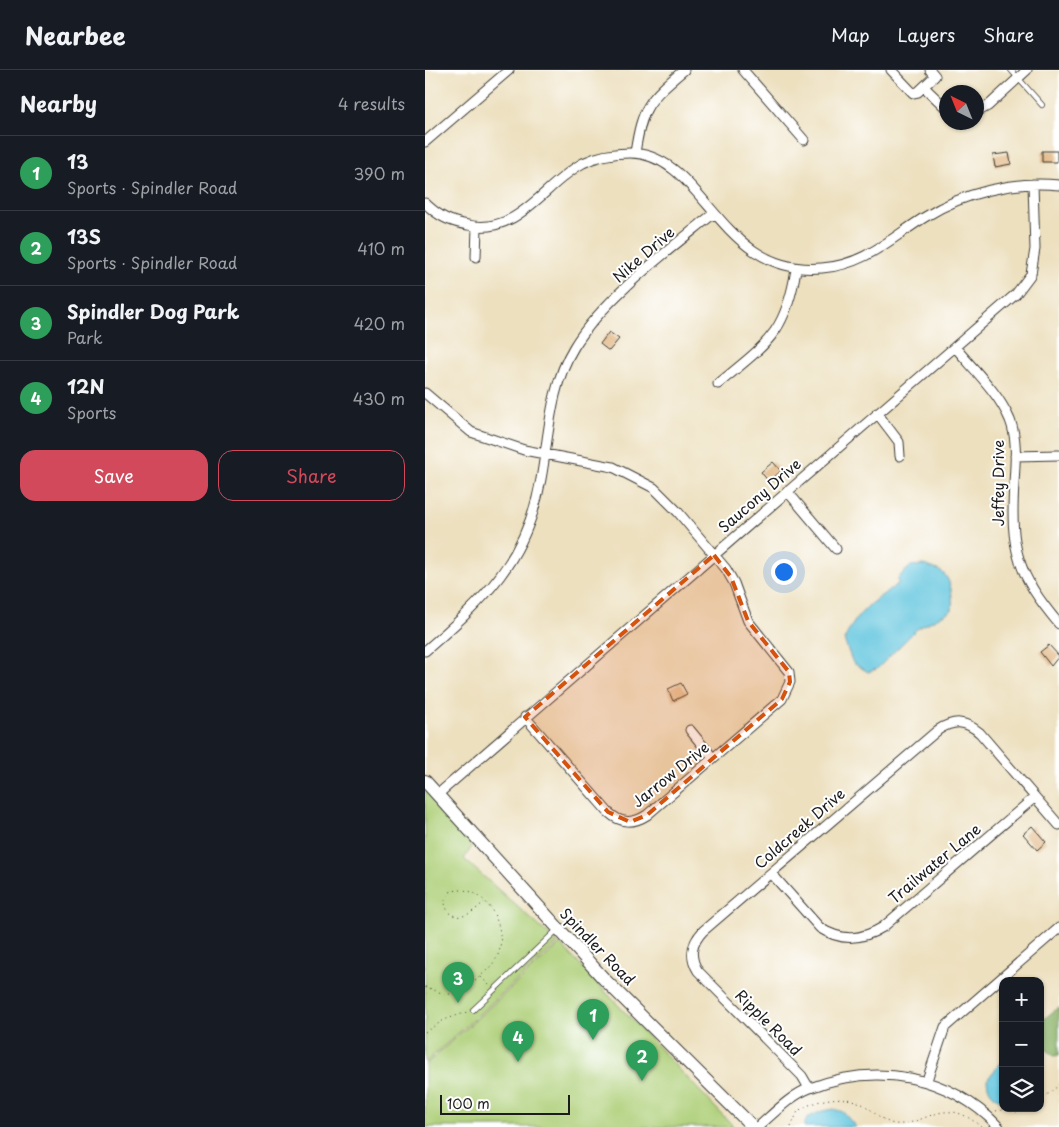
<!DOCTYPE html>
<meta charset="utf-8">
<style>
body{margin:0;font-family:"Playpen Sans",sans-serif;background:#20242c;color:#f1f3f6}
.controls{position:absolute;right:15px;bottom:15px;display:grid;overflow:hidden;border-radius:10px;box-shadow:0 1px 4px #0004}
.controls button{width:45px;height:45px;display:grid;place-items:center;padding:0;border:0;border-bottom:1px solid #363941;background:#171b24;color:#f1f3f6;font:25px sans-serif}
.compass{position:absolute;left:514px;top:15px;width:45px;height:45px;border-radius:50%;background:#171b24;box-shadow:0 1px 4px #0004;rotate:317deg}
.scale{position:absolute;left:15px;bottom:12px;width:130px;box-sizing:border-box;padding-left:5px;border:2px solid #1c1c1c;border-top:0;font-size:14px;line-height:18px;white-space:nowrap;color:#1c1c1c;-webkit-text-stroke:4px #fff;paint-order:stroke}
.you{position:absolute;left:358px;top:501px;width:18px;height:18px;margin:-12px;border:4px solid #fff;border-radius:50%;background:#1a73e8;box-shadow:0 0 0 8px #1a73e833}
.badge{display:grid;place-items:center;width:32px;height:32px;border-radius:50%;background:#d1495b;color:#fff;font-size:16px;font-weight:700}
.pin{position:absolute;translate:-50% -41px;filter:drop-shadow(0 1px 2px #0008)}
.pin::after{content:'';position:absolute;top:26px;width:18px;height:15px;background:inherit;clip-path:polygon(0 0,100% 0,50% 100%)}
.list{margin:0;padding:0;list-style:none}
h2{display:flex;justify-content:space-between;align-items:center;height:65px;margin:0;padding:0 20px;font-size:21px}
h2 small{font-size:16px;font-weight:400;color:#9ea1a6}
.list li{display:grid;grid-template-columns:32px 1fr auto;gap:15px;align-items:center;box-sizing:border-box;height:75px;padding:0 20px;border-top:1px solid #363941}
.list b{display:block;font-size:19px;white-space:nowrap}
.list p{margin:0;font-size:16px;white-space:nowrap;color:#9ea1a6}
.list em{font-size:16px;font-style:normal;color:#9ea1a6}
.actions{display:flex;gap:10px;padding:15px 20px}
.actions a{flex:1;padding:11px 0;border:1px solid #d1495b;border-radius:15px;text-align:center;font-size:18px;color:#d1495b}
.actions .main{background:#d1495b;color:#fff}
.icon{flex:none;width:28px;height:28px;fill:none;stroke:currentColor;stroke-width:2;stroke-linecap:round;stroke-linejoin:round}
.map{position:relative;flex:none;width:634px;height:1057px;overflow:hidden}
header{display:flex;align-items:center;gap:30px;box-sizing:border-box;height:70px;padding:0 25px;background:#171b24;border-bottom:1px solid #363941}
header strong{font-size:24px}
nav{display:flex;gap:28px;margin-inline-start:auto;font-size:18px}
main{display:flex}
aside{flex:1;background:#171b24}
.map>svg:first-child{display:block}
.green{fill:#adcf77;stroke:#64764a}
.forest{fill:#8ab268;stroke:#536742}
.water{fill:#60c5de;stroke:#3e707d}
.building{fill:#dfb079}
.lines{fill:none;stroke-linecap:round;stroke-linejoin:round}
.lane-casing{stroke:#3b3934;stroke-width:6}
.street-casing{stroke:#3b3934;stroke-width:11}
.secondary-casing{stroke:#3b3934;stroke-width:14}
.path{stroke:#3b3934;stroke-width:1;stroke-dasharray:1 4;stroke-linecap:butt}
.lane{stroke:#fff;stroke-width:4.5}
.street{stroke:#fff;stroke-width:9}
.secondary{stroke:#fff;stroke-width:12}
.marked{fill:#d4530e;fill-opacity:0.2;stroke:#d4530e;stroke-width:4;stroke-dasharray:10 6;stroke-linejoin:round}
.labels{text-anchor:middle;stroke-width:4;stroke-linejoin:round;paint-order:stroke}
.street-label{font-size:15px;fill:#1c1c1c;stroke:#fff}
</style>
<header>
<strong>Nearbee</strong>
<nav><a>Map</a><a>Layers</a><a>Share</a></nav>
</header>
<main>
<aside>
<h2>Nearby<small>4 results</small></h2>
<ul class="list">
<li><span class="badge" style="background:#2e9e5b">1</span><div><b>13</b><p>Sports · Spindler Road</p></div><em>390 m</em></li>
<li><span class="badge" style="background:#2e9e5b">2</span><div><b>13S</b><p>Sports · Spindler Road</p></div><em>410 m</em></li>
<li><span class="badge" style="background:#2e9e5b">3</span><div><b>Spindler Dog Park</b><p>Park</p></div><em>420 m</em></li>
<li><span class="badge" style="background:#2e9e5b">4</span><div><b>12N</b><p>Sports</p></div><em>430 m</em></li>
</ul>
<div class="actions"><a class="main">Save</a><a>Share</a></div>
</aside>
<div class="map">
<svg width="634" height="1057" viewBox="0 0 634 1057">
<rect width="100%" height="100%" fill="#fff"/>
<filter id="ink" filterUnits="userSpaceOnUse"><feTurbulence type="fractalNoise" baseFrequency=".02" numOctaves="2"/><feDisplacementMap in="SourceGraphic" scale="10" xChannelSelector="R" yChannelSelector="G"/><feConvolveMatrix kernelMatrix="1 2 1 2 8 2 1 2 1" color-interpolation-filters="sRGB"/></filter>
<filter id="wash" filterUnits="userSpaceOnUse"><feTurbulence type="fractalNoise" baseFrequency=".0096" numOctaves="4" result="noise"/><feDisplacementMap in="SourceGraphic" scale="20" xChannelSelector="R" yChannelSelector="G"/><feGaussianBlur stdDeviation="1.12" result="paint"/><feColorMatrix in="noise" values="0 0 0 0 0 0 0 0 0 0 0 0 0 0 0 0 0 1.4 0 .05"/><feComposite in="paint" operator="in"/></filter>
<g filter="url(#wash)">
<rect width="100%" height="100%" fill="#ede0bf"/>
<!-- green -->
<path class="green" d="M0,711L51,770L39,789L133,873L0,993Z
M135,874L309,1057H0V995Z"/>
<!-- forest -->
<path class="forest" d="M634,937V985L629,986L615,974V952Z"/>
<!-- water -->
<path class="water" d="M499,495C504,497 513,499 518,503C527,511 528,529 527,540L492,559L452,599L443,602L428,593L419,570C434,539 446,533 473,514V508L486,496Z
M578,989V1031C567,1026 563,1022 562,1010Z
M409,1039L418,1042L431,1057H379L382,1048L397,1041Z"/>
<g id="blocks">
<!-- building -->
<path class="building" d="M617,81H632V92H617Z
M584,83L586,94L570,97L568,85Z
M184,262L194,269L184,281L175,274Z
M348,392L356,401L344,412L336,402Z
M624,575L634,586L626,596L615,582Z
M256,613L262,624L248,631L243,619Z
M607,756L621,772L612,780L598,764Z"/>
</g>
</g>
<g filter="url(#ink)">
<use href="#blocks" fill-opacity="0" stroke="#3b3934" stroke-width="1"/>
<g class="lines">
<defs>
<path id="lane" d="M586,0L617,35
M48,940L132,860"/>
<path id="street" d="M318,0L379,70
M466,0L488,23L493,22L510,6L505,0
M499,17L522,39
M552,42L563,36L602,0
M0,72L84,0
M210,83C217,37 223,30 259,0
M0,133C13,146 25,152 43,155C93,166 119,114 158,93C172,86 189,83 205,83C281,84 293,207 397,198C440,195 466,168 500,147C538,123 589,110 634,115
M51,187L52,157
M530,277C549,300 573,322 585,350C593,370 590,393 589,414C585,479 592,504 634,554
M293,314C341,274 361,264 371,199
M0,323L46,362L99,380L188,397L229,418L253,442L301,499L309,513L323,551L364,602L365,612L357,629L222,745C208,754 196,754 183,742L100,647
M452,343L474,372L475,386
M590,386L634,385
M362,421L411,479
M0,581C59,530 102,490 116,409C124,366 125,316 149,277C178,229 244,180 288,144
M265,660L288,688
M12,725L591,224L606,204L610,179L608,114
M346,803L395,858C417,872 437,870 458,857L610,727
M502,1010L520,957L634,858
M384,1018L377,1006L273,901C264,886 266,874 278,861L513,660C529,650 540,650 555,663L634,755
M333,1057C348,1044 366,1025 385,1018C452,992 524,1005 574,1057"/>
<path id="secondary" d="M0,711L179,909L328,1057"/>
</defs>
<!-- lane casing -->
<use href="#lane" class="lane-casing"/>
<!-- street casing -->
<use href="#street" class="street-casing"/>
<!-- secondary casing -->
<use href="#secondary" class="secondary-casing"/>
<!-- path -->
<path class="path" d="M56,907L64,915
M0,917C9,919 17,925 26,924C36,924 45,916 52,909C60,902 71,893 74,882C82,855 58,810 25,822L19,831L23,842C36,853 49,841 59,832
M0,962L19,950L42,942
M615,1031L634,1015
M571,1041C583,1037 593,1047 605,1038
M366,1057L373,1041C392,1029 418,1023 439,1035C449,1041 457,1051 469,1054C501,1057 518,1023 556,1057"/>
<!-- lane -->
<use href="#lane" class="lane"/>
<!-- street -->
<use href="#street" class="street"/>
<!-- secondary -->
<use href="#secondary" class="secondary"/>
</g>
</g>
<!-- marked area -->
<path class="marked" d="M289,485L306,507L323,551L364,602L365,612L357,629L222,745L205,752L183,742L100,647Z"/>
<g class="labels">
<!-- street labels -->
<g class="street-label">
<text transform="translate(219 185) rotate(-41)" y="5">Nike Drive</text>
<text transform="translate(574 413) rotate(-90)" y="5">Jeffey Drive</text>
<text transform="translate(335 426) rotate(-41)" y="5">Saucony Drive</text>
<text transform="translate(246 705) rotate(-39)" y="5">Jarrow Drive</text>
<text transform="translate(375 759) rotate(-41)" y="5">Coldcreek Drive</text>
<text transform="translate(510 794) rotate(-40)" y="5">Trailwater Lane</text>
<text transform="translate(172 877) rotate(46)" y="5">Spindler Road</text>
<text transform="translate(343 953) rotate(45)" y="5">Ripple Road</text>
</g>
</g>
</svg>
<div class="controls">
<button>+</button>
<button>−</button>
<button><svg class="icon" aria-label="layers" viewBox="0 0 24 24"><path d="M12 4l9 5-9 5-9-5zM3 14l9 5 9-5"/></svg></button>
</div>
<svg class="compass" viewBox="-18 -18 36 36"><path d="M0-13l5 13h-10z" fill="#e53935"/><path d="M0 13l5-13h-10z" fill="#9ea1a6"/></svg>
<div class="scale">100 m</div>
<div class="you"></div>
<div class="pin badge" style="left:168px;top:970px;background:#2e9e5b">1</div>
<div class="pin badge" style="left:217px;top:1011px;background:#2e9e5b">2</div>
<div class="pin badge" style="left:33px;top:933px;background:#2e9e5b">3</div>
<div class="pin badge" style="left:93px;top:992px;background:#2e9e5b">4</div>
</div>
</main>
